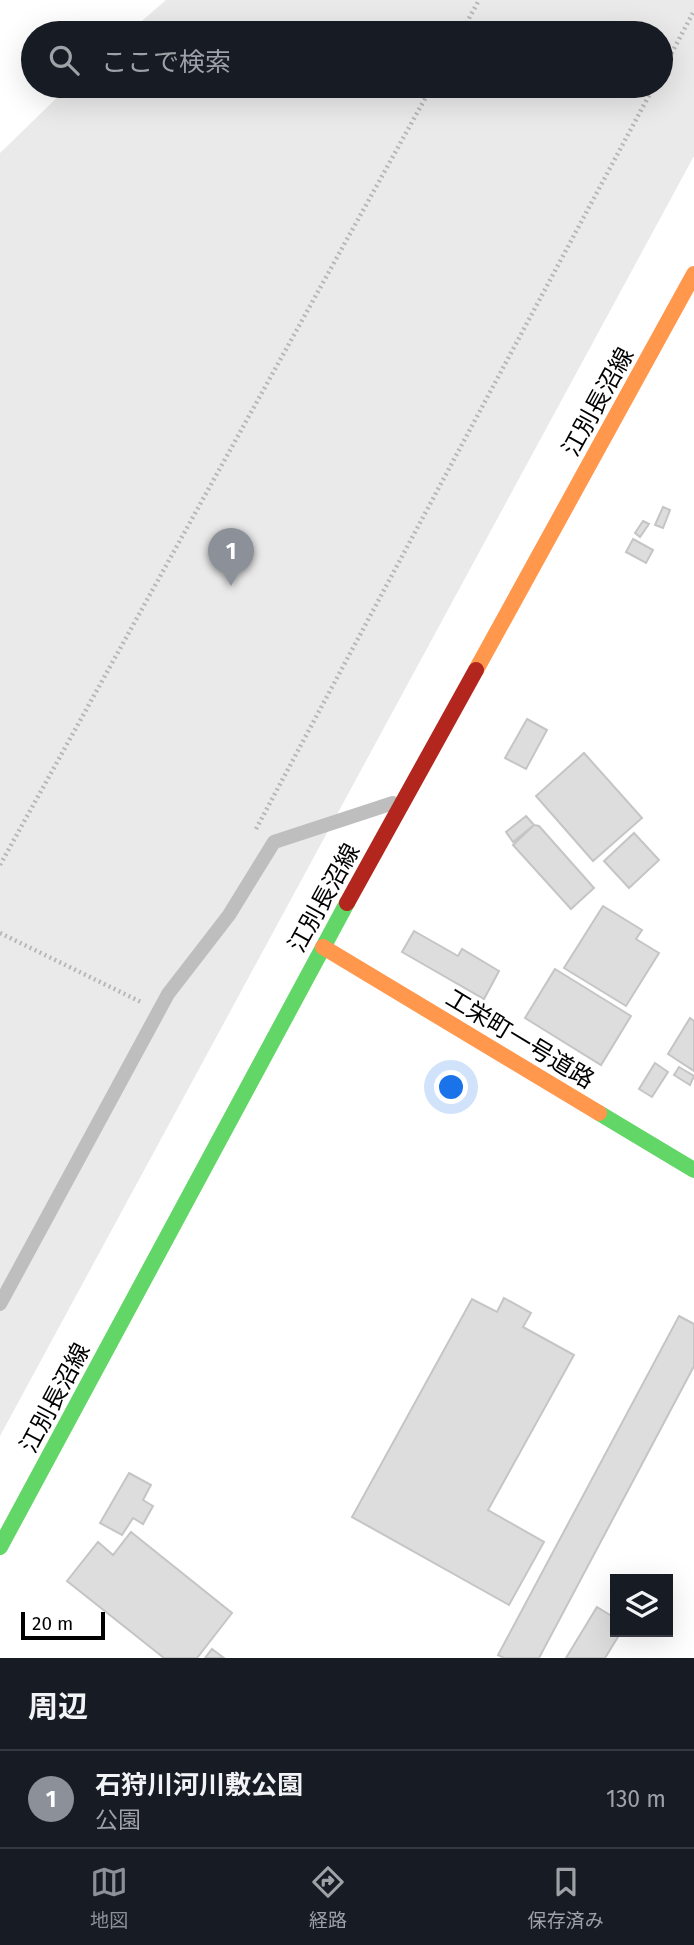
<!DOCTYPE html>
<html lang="ja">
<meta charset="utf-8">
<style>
body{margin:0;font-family:"Fira Sans","Noto Sans JP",sans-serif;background:#20242c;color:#f1f3f6}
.controls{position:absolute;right:21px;bottom:21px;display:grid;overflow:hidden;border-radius:0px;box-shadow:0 7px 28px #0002}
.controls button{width:63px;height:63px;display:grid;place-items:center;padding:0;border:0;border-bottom:2px solid #363941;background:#171b24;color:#f1f3f6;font:35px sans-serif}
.scale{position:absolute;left:21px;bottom:18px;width:84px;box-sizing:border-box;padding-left:7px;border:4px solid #000;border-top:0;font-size:19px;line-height:24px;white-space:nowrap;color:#000;-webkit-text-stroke:5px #fff;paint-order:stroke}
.you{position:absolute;left:452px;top:1088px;width:24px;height:24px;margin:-18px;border:5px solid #fff;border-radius:50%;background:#1a73e8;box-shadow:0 0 0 10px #1a73e833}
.badge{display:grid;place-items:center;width:46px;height:46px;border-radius:50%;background:#8c9099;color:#fff;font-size:23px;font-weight:700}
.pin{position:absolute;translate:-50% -58px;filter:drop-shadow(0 2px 4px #0008)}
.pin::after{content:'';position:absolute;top:37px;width:24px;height:21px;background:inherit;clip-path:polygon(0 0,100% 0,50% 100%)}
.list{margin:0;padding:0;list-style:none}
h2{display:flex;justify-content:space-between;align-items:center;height:91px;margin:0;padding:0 28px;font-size:30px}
h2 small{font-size:23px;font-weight:400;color:#9ea1a6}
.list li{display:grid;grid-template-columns:46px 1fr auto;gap:21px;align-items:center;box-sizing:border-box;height:98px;padding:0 28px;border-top:2px solid #363941}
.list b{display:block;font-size:26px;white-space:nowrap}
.list p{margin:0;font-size:23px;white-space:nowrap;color:#9ea1a6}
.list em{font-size:23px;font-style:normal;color:#9ea1a6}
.icon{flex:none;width:38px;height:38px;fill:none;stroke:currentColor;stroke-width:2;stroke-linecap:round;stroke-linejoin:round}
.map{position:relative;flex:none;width:694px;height:1658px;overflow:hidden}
.search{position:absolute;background:#171b24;box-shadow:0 7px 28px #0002;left:21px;right:21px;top:21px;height:77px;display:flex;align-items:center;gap:18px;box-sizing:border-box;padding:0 24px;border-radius:38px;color:#9ea1a6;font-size:26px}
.sheet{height:189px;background:#171b24}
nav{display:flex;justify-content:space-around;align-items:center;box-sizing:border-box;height:98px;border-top:2px solid #363941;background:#171b24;font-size:19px;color:#9ea1a6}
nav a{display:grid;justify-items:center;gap:4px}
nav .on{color:#8c9099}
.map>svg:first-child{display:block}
.green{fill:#eaeaea}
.building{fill:#ddd;stroke:#c5c5c5;stroke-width:2}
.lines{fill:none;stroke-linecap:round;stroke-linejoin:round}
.path{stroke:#b8b8b8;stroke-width:4.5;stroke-dasharray:2 3.5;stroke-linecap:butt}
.lane{stroke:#bebebe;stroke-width:14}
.fast{stroke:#63d668;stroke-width:16}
.slow{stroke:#ff974d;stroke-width:16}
.jam{stroke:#b3261e;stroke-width:16}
.labels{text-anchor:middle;stroke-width:6;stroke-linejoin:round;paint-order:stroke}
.street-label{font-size:24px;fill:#000;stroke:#fff}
</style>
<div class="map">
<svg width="694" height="1658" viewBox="0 0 694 1658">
<rect width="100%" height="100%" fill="#fff"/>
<!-- green -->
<path class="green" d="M166,0H694V156L0,1436V153L69,86H661V33H128Z"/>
<!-- building -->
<path class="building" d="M663,507L670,510L663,528L655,525Z
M643,521L649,524L640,537L635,533Z
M633,539L653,550L646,563L626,552Z
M527,719L547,730L526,769L505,758Z
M584,753L642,818L593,861L536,796Z
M526,816L534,825L513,842L506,832Z
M534,825L539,826L594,888L571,909L513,845Z
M634,833L659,860L629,888L604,861Z
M603,906L642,930L636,939L659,953L626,1006L564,968Z
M414,931L458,956L462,949L499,971L484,999L402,952Z
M555,969L631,1016L601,1065L525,1018Z
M690,1018L694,1021V1071L668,1054Z
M655,1063L668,1072L652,1097L639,1089Z
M679,1067L694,1076L690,1085L674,1075Z
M504,1298L531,1313L523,1327L574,1355L488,1510L544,1542L509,1605L352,1517L472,1299L497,1312Z
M679,1316L694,1324V1366L539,1658H504L498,1655Z
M129,1473L151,1485L143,1500L153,1506L143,1524L133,1518L122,1535L100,1523Z
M131,1532L232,1613L197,1658H164L67,1581L98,1542L113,1555Z
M597,1607L615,1618V1632H621L605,1658H566Z
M212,1649L224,1658H205Z"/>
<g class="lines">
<!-- path -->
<path class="path" d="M461,33L479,0
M661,73L694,11
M256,829L654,86
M0,865L432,86
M0,933L141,1002"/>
<!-- lane -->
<path class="lane" d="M0,1304L168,994L229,915L274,842L393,803"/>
<!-- fast -->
<path class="fast" d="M599,1113L694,1170
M0,1547L347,903"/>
<!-- slow -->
<path class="slow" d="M476,670L694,274
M323,947L599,1113"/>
<!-- jam -->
<path class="jam" d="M347,903L476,670"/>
</g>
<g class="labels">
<!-- street labels -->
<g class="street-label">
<text transform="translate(598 402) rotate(-61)" y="8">江別長沼線</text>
<text transform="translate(324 898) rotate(-61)" y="8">江別長沼線</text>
<text transform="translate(520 1039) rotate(31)" y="8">工栄町一号道路</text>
<text transform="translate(55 1398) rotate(-62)" y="8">江別長沼線</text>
</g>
</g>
</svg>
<div class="controls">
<button><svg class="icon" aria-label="layers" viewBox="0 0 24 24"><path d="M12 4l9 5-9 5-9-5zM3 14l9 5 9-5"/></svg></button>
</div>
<div class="scale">20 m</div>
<div class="you"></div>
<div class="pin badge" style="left:231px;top:586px">1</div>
<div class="search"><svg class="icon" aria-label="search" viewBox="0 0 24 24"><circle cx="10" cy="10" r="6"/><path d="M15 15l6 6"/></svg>ここで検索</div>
</div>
<section class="sheet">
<h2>周辺<small></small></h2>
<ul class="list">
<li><span class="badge">1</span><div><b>石狩川河川敷公園</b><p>公園</p></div><em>130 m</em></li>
</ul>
</section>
<nav>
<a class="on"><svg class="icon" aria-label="map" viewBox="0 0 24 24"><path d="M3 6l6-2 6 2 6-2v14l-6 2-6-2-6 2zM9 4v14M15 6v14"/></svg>地図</a>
<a><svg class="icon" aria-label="directions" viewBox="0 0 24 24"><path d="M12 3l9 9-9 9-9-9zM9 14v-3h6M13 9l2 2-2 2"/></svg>経路</a>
<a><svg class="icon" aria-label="saved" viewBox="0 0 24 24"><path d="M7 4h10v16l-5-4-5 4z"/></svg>保存済み</a>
</nav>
